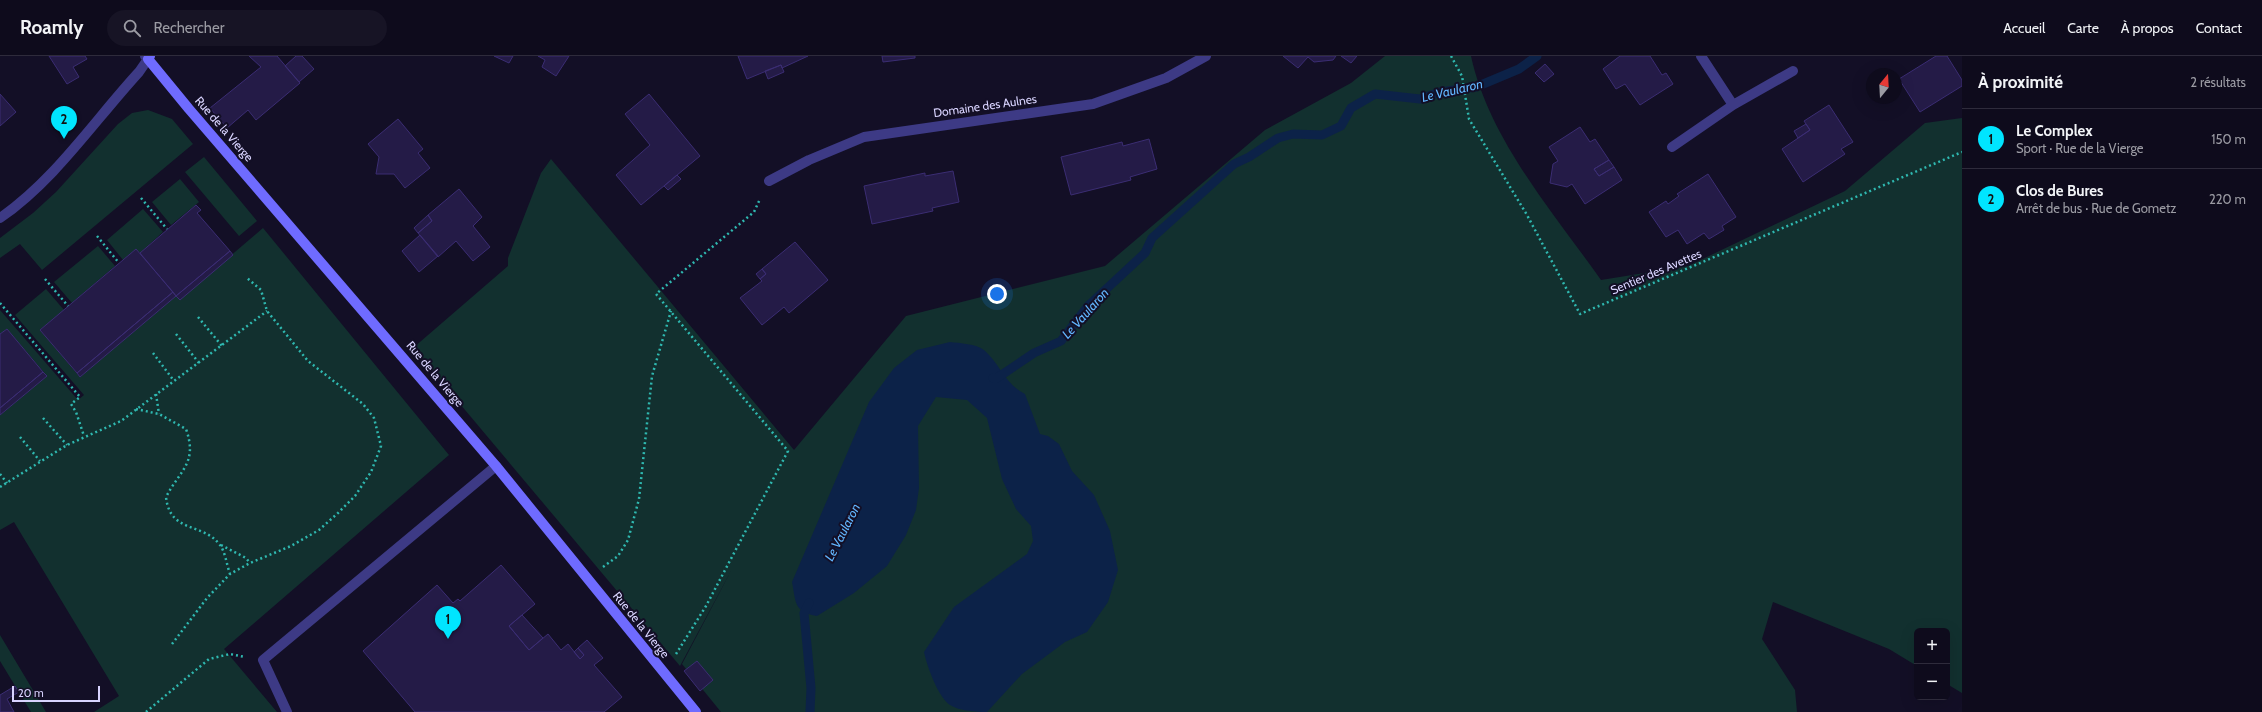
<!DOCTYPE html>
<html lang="fr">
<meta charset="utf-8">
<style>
body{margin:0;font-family:Cabin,sans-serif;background:#171425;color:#f1f3f6}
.controls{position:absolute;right:12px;bottom:12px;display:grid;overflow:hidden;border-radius:6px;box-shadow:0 4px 16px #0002}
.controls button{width:36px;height:36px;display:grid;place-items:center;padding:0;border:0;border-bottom:1px solid #2e2b3b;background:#0e0b1c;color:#f1f3f6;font:20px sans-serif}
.compass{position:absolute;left:1866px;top:12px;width:36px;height:36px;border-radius:50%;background:#0e0b1c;box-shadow:0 4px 16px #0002;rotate:18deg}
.scale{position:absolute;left:12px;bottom:10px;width:88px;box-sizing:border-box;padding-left:4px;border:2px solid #d9d4ff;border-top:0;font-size:11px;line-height:14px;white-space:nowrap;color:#d9d4ff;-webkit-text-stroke:3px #130f26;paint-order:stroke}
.you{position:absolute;left:997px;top:238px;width:14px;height:14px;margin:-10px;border:3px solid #fff;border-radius:50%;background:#1a73e8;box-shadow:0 0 0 6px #1a73e833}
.badge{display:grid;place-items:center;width:26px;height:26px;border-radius:50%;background:#00e5ff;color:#111;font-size:13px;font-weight:700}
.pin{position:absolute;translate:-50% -33px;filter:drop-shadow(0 1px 2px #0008)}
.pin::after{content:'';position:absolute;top:21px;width:14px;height:12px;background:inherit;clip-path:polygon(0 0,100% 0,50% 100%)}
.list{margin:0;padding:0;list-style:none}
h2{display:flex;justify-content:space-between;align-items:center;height:52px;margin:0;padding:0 16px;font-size:17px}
h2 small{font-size:13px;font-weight:400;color:#9b9ba3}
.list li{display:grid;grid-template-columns:26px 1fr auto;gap:12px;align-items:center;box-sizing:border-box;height:60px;padding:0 16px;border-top:1px solid #2e2b3b}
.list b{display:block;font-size:15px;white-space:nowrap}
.list p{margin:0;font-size:13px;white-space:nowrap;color:#9b9ba3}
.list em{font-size:13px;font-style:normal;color:#9b9ba3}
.icon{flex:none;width:22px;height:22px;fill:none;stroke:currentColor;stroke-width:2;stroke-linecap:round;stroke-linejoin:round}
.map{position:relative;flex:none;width:1962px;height:656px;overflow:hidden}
header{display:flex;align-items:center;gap:24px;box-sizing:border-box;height:56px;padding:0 20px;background:#0e0b1c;border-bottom:1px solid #2e2b3b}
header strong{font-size:19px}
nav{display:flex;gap:22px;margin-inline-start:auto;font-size:14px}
.search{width:280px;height:36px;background:#171425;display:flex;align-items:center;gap:10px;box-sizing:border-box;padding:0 14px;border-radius:22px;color:#9b9ba3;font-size:15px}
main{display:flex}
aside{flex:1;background:#0e0b1c}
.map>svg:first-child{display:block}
.green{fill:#12302f}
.water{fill:#0c2248}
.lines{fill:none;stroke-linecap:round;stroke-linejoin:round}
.stream{stroke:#0c2248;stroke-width:9}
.building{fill:#241b47;stroke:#3b2d73}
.path{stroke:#2fb8b0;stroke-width:2.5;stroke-dasharray:2 3;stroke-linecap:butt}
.lane{stroke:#3d3a85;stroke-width:10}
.street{stroke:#3d3a85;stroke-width:10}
.secondary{stroke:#6f6bff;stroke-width:10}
.labels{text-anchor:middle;stroke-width:4;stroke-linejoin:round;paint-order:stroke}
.street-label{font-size:12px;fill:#d9d4ff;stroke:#130f26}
.water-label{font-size:13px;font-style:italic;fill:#62b6ff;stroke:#130f26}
</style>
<header>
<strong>Roamly</strong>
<div class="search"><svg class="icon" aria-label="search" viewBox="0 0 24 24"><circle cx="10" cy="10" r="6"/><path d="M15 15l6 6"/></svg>Rechercher</div>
<nav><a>Accueil</a><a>Carte</a><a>À propos</a><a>Contact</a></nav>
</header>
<main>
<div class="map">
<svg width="1962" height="656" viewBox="0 0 1962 656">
<rect width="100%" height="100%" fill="#130f26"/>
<!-- green -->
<path class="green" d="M1385,0H1471C1489,83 1553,156 1601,224L1688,210L1845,135L1925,67L1962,62V637L1947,628V575H1917V610L1889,593L1773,546L1762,583L1795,634L1797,656H721L682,608L732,513L680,610L413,292L508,210V202L541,117L551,103L794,394L906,260L1105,210L1265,74L1351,27Z
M148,54L172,63L193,88L42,214L20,188L0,202V182L33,157L56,136L118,68L132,57Z
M204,101L257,165L239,180L185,116Z
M180,123L199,146L171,169L152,146Z
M143,153L163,176L140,197L136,193L123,204L107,184Z
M263,172L449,399L224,593L277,656H94L119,640L14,466L0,474V359L47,320L7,273L0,278V254L78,344L84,339L15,259L46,233L64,254L40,274L80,321L176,240L180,243Z
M98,190L115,210L72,247L54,226Z
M0,579L46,656H31L0,605Z"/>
<!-- water -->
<path class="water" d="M950,286C960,287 976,288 984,294C1000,308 1005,328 1025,338L1040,378L1048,380L1059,388L1072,415L1094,439L1110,475L1118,514L1108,546L1087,576L1065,586L1022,618L987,656C975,656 960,655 950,649C938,641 927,610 924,596L954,551L1027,498L1033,485L1031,470L1016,453L1002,423L987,362L967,344L936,341L918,370L919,432L916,454L906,479L887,510L854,537L817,560C794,556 796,547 792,526L869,346L894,312L917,294Z"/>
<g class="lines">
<!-- stream -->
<path class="stream" d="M993,322H997L1034,297L1061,285L1088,250L1145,197L1152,182L1234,108L1249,101L1278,82L1293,78L1322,79L1341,70L1351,52L1375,38L1420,43L1440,36L1476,31L1519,13L1537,0
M809,547L804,557L811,632L810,656"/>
</g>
<!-- building -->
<path class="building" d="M49,0H85L87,3L73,11L79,21L67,28Z
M249,0H277L300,27L256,64L248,54L227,72L210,52L261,11Z
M296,0H302L314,13L299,26L285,10Z
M494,0H513L509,7Z
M538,0H569L556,20L542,11L545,4Z
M738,0H808L782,12L781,9L747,23Z
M882,0H915V2L883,6Z
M1283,0H1336L1333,4L1314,6L1308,1L1298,12Z
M1341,0H1357L1351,7Z
M1620,0H1650L1662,19L1666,17L1673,28L1640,49L1625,28L1616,33L1603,13Z
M1936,0H1947L1962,24V30L1920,56L1899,23Z
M1545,8L1554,18L1544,26L1535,17Z
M781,9L784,16L768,23L765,15Z
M0,38L16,56L0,70Z
M649,38L700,100L641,149L616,119L650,89L625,58Z
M1829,49L1853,86L1841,93L1845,98L1803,126L1782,93L1810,74L1804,65Z
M398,63L423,93L418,97L430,112L405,132L394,118H376L379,101L368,88Z
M1806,68L1810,74L1798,82L1794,75Z
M1580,71L1590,86L1595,83L1609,104L1594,113L1599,120L1614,111L1622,124L1585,148L1572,128L1567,131L1550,127L1553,108L1558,105L1549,91Z
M1149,83L1157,113L1130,121L1131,124L1071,139L1061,101L1122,86L1123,90Z
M1609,104L1614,111L1599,120L1594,113Z
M953,115L959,146L932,152L933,155L872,168L864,130L925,117V120Z
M1708,118L1736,161L1722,170L1724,174L1709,183L1704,177L1687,188L1678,174L1666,181L1649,156L1666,145L1668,148L1679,140L1677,138Z
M677,119L681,123L668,134L664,130Z
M459,133L482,161L473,170L490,191L473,205L456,185L438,201L418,177L432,165L428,159Z
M196,149L201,154L197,157L230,195L176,240L140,197Z
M428,159L432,165L418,177L414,172Z
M420,179L438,200L419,216L402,195Z
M795,186L828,224L789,257L784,251L762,269L740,242L762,225L760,223L766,218L762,213Z
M136,193L173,236L77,317L40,274Z
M230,195L233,199L180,244L176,240Z
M762,213L766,218L760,223L756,218Z
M173,236L176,240L80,321L77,317Z
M7,273L43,316L0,352V278Z
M43,316L47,320L0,359V352Z
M501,509L535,548L509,570L529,594L548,578L561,594L568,588L580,603L584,599L578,592L587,584L603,602L594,609L622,641L604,656H415L363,595L437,529L453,547L458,543L460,545Z
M522,559L543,582L529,594L509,570Z
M578,592L584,599L580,603L574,596Z
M697,605L713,624L700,635L684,615Z
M15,630L19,636L7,643L14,656H0V639Z"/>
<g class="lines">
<!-- path -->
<path class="path" d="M1451,0L1462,20L1469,63L1527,159L1580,258L1962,96
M141,142L167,173
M97,180L119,207
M45,223L68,250
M0,247L80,341L71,348L76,356L84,380
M198,261L222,290
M176,278L199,307
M153,297L174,325
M156,338L159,358
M136,353L159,358L186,373C198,407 180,414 166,441C170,478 203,466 220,489C225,495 227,510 230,518
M43,362L67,389
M20,381L40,405
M0,418L7,427
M0,431L67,389L121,365L267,255
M221,489L246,502L250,507
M603,511L618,500L628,484L639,443L652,320L671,255
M172,588L207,542L230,518L250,507L291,490L319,474L338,457L355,440L371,416L381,390L374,362L363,348L308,305L267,255L261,234L247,222
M676,598L706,550L788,395L656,238L754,156L760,143
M146,656L209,603L230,598L245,601"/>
<!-- lane -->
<path class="lane" d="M287,656L263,604L496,410"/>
<!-- street -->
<path class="street" d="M1733,49L1793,15
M1672,91L1733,49L1701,0
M769,125L809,104L864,81L1093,48L1166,22L1206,0
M0,162C55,124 94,65 139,16L148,3L145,0"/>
<!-- secondary -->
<path class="secondary" d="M150,0L148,3L189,53L496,410L696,656"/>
</g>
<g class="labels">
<!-- street labels -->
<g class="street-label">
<text transform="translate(985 50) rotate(-8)" y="4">Domaine des Aulnes</text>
<text transform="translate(224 73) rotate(49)" y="4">Rue de la Vierge</text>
<text transform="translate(1656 216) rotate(-23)" y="4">Sentier des Avettes</text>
<text transform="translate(435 318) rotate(50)" y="4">Rue de la Vierge</text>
<text transform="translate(641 569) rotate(51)" y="4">Rue de la Vierge</text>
</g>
<!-- water labels -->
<g class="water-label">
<text transform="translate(1452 34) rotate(-13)" y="5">Le Vaularon</text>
<text transform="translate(1085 257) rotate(-48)" y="5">Le Vaularon</text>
<text transform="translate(842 476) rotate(-63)" y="5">Le Vaularon</text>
</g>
</g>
</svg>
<div class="controls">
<button>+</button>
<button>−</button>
</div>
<svg class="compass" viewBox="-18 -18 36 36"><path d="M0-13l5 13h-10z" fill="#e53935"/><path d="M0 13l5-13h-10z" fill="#9b9ba3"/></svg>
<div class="scale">20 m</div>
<div class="you"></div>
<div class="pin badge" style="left:448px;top:583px">1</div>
<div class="pin badge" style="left:64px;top:83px">2</div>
</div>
<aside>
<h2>À proximité<small>2 résultats</small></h2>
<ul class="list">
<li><span class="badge">1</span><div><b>Le Complex</b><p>Sport · Rue de la Vierge</p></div><em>150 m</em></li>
<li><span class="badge">2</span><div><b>Clos de Bures</b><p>Arrêt de bus · Rue de Gometz</p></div><em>220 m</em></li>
</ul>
</aside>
</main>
